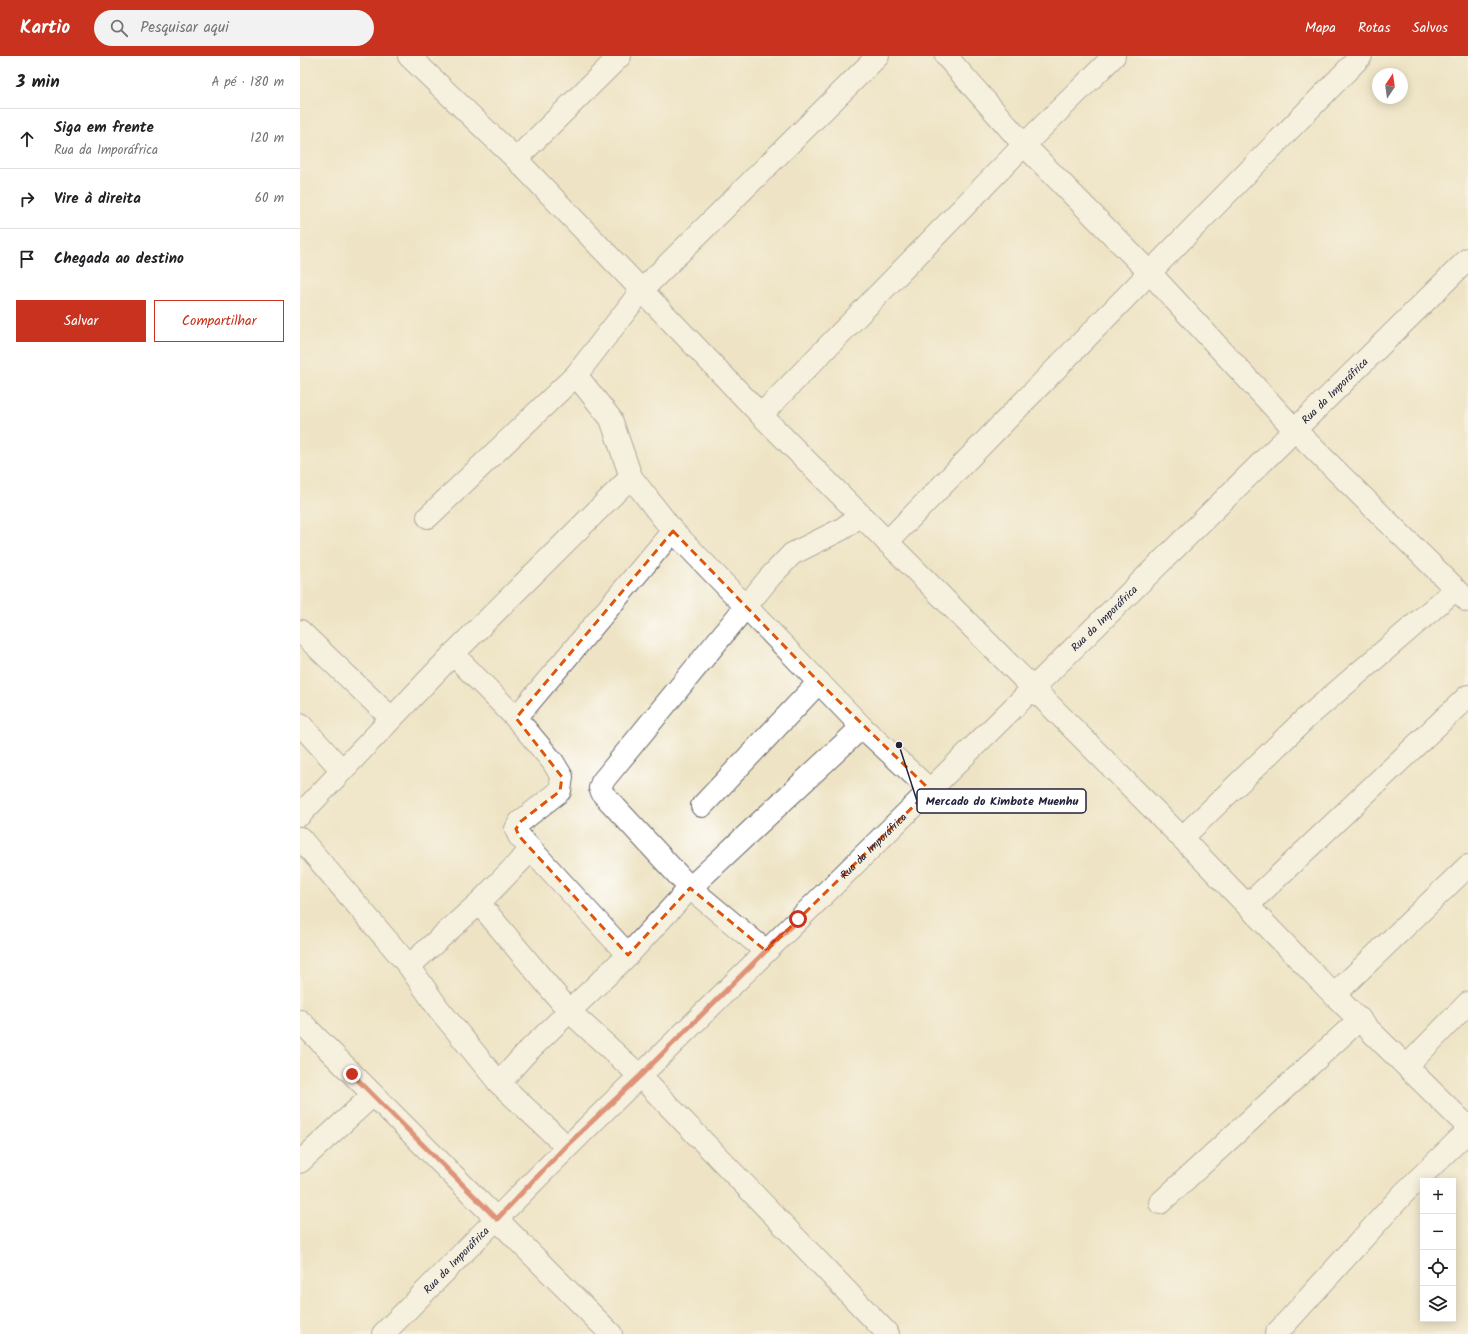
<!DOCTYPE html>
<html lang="pt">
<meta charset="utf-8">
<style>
body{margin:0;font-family:Kalam,sans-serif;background:#f2f2f2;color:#202124}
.controls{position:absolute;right:12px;bottom:12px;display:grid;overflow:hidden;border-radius:0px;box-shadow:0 2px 10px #0003}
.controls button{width:36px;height:36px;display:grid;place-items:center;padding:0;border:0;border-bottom:1px solid #e0e0e0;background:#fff;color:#202124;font:20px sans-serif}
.compass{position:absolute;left:1072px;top:12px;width:36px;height:36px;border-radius:50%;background:#fff;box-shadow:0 2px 10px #0003;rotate:13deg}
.stop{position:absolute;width:12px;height:12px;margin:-9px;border:3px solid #c8321e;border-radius:50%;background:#fff}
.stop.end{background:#c8321e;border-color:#fff;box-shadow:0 1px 4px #0008}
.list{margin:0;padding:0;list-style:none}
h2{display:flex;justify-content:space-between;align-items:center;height:52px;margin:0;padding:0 16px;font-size:17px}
h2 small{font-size:13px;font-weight:400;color:#757577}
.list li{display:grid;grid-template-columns:26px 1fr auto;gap:12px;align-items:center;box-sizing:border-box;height:60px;padding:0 16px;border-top:1px solid #e0e0e0}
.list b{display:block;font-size:15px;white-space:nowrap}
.list p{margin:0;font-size:13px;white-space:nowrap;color:#757577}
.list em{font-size:13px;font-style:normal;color:#757577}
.actions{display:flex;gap:8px;padding:12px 16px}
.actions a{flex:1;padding:9px 0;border:1px solid #c8321e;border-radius:0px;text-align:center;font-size:14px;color:#c8321e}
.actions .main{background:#c8321e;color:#fff}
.icon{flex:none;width:22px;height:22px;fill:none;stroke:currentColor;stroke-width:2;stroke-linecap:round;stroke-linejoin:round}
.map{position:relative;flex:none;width:1168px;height:1278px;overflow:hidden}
header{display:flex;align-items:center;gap:24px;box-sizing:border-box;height:56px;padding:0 20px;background:#c8321e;color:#fff}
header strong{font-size:19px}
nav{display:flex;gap:22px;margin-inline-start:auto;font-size:14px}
.search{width:280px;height:36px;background:#f2f2f2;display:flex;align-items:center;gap:10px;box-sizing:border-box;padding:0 14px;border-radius:22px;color:#757577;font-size:15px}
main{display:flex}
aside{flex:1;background:#fff}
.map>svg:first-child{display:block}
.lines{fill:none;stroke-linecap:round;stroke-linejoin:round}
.minor-casing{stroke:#69666b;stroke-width:24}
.minor{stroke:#fff;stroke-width:22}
.route{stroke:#c8321e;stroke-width:5}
.marked{fill:none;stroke:#de560e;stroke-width:3;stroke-dasharray:8 5;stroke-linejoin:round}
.labels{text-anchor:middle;stroke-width:3.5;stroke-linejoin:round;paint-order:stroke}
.street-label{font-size:11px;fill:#22223b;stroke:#fff}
.leader{fill:none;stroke:#22223b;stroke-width:1.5}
.callout-dot{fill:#22223b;stroke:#fff;stroke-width:1.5}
.callout{fill:#fff;stroke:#22223b;stroke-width:1.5}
.callout-label{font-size:12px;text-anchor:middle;font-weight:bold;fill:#22223b}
</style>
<header>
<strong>Kartio</strong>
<div class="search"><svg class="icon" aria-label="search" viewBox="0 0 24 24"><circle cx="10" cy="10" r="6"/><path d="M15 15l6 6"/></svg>Pesquisar aqui</div>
<nav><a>Mapa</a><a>Rotas</a><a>Salvos</a></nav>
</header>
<main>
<aside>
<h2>3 min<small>A pé · 180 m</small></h2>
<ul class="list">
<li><svg class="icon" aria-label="ahead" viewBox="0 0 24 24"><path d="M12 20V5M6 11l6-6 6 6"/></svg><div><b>Siga em frente</b><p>Rua da Imporáfrica</p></div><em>120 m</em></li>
<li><svg class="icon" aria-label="right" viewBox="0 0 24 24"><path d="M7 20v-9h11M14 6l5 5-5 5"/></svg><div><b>Vire à direita</b></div><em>60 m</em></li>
<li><svg class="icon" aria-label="arrive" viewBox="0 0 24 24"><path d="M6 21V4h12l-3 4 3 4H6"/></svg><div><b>Chegada ao destino</b></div></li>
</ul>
<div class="actions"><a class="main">Salvar</a><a>Compartilhar</a></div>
</aside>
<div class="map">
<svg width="1168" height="1278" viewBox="0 0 1168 1278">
<rect width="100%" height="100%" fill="#fff"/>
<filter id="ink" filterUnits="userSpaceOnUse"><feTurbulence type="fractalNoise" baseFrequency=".025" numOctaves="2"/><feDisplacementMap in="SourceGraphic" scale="8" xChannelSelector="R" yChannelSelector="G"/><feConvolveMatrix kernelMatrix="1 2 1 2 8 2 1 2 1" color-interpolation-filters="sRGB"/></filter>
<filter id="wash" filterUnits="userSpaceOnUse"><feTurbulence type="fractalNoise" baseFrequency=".012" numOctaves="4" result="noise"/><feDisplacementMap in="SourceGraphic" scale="16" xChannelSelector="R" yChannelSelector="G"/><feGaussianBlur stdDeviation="0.9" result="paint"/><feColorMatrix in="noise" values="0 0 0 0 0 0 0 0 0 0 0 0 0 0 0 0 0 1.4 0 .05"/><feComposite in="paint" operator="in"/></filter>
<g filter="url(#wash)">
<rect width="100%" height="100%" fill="#eee4c5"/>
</g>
<g filter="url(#ink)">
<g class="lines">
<defs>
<g id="minor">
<path d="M109,0L216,103L461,359L882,782L1034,939L1168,1071"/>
<path d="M646,0L724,89L850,217L995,374L1168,545"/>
<path d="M216,103L320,0"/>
<path d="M276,319L311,363L331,421L373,475L562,671L630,734"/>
<path d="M461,359L724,89L814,0"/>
<path d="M128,461L276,319L342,234L578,0"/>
<path d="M587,486L1061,0"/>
<path d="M0,575L91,662"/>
<path d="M153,598L216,662L253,706L262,721L260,735L220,766L216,773L219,780L328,899"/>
<path d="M216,662L373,475"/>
<path d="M0,668L42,714"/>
<path d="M402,750L519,626"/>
<path d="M0,759L153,598L331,421"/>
<path d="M0,782L109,910L138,952L199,1027L266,1090"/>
<path d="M882,782L1004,664L1156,533"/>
<path d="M179,847L270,956L340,1020L588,1278"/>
<path d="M948,849L1168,640"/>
<path d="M466,895L390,832L303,738L300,732L302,726L470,521L492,498L542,473L561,459"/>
<path d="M109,910L179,847L231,794"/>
<path d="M1034,939L1168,810"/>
<path d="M0,965L311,1278"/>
<path d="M1107,1010L1168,947"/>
<path d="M199,1027L226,997L328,899L390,832L562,671"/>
<path d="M0,1106L73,1039"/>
<path d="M860,1147L1060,963"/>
<path id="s1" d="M83,1278C169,1192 252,1104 340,1020L1168,203"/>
<path d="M976,1278L1103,1138L1168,1075"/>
</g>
</defs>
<!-- minor casing -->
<use href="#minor" class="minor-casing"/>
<!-- minor -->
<use href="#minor" class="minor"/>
</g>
</g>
<g class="lines" filter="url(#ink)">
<!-- route -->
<path class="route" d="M52,1018L197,1163L266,1090L340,1020L498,863"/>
</g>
<!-- marked area -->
<path d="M0 0H1168V1278H0ZM373,475L519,626L630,734L466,895L390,832L328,899L219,780L216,773L220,766L260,735L262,721L216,662Z" fill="#eee4c5" fill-opacity=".55" fill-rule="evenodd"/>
<path class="marked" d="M373,475L519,626L630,734L466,895L390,832L328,899L219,780L216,773L220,766L260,735L262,721L216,662Z"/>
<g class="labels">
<!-- street labels -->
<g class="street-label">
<text dy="4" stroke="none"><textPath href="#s1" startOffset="1340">Rua da Imporáfrica</textPath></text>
<text dy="4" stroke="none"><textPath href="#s1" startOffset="1016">Rua da Imporáfrica</textPath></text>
<text dy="4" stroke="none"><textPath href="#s1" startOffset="692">Rua da Imporáfrica</textPath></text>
<text dy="4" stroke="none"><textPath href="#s1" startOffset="104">Rua da Imporáfrica</textPath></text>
</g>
</g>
<!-- callouts -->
<path class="leader" d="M599 689L617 745"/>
<circle class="callout-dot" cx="599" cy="689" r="4"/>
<rect class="callout" x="617" y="733" width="169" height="24" rx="4"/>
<g class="callout-label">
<text x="702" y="749">Mercado do Kimbote Muenhu</text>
</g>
</svg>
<div class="controls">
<button>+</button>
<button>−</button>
<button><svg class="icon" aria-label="locate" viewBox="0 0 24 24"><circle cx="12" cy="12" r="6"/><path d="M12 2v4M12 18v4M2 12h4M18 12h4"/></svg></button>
<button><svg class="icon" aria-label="layers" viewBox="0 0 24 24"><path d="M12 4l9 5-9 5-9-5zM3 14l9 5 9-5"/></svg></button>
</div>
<svg class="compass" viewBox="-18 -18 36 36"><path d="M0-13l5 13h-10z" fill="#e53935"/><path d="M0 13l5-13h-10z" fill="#757577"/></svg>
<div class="stop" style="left:498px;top:863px"></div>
<div class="stop end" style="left:52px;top:1018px"></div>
</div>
</main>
